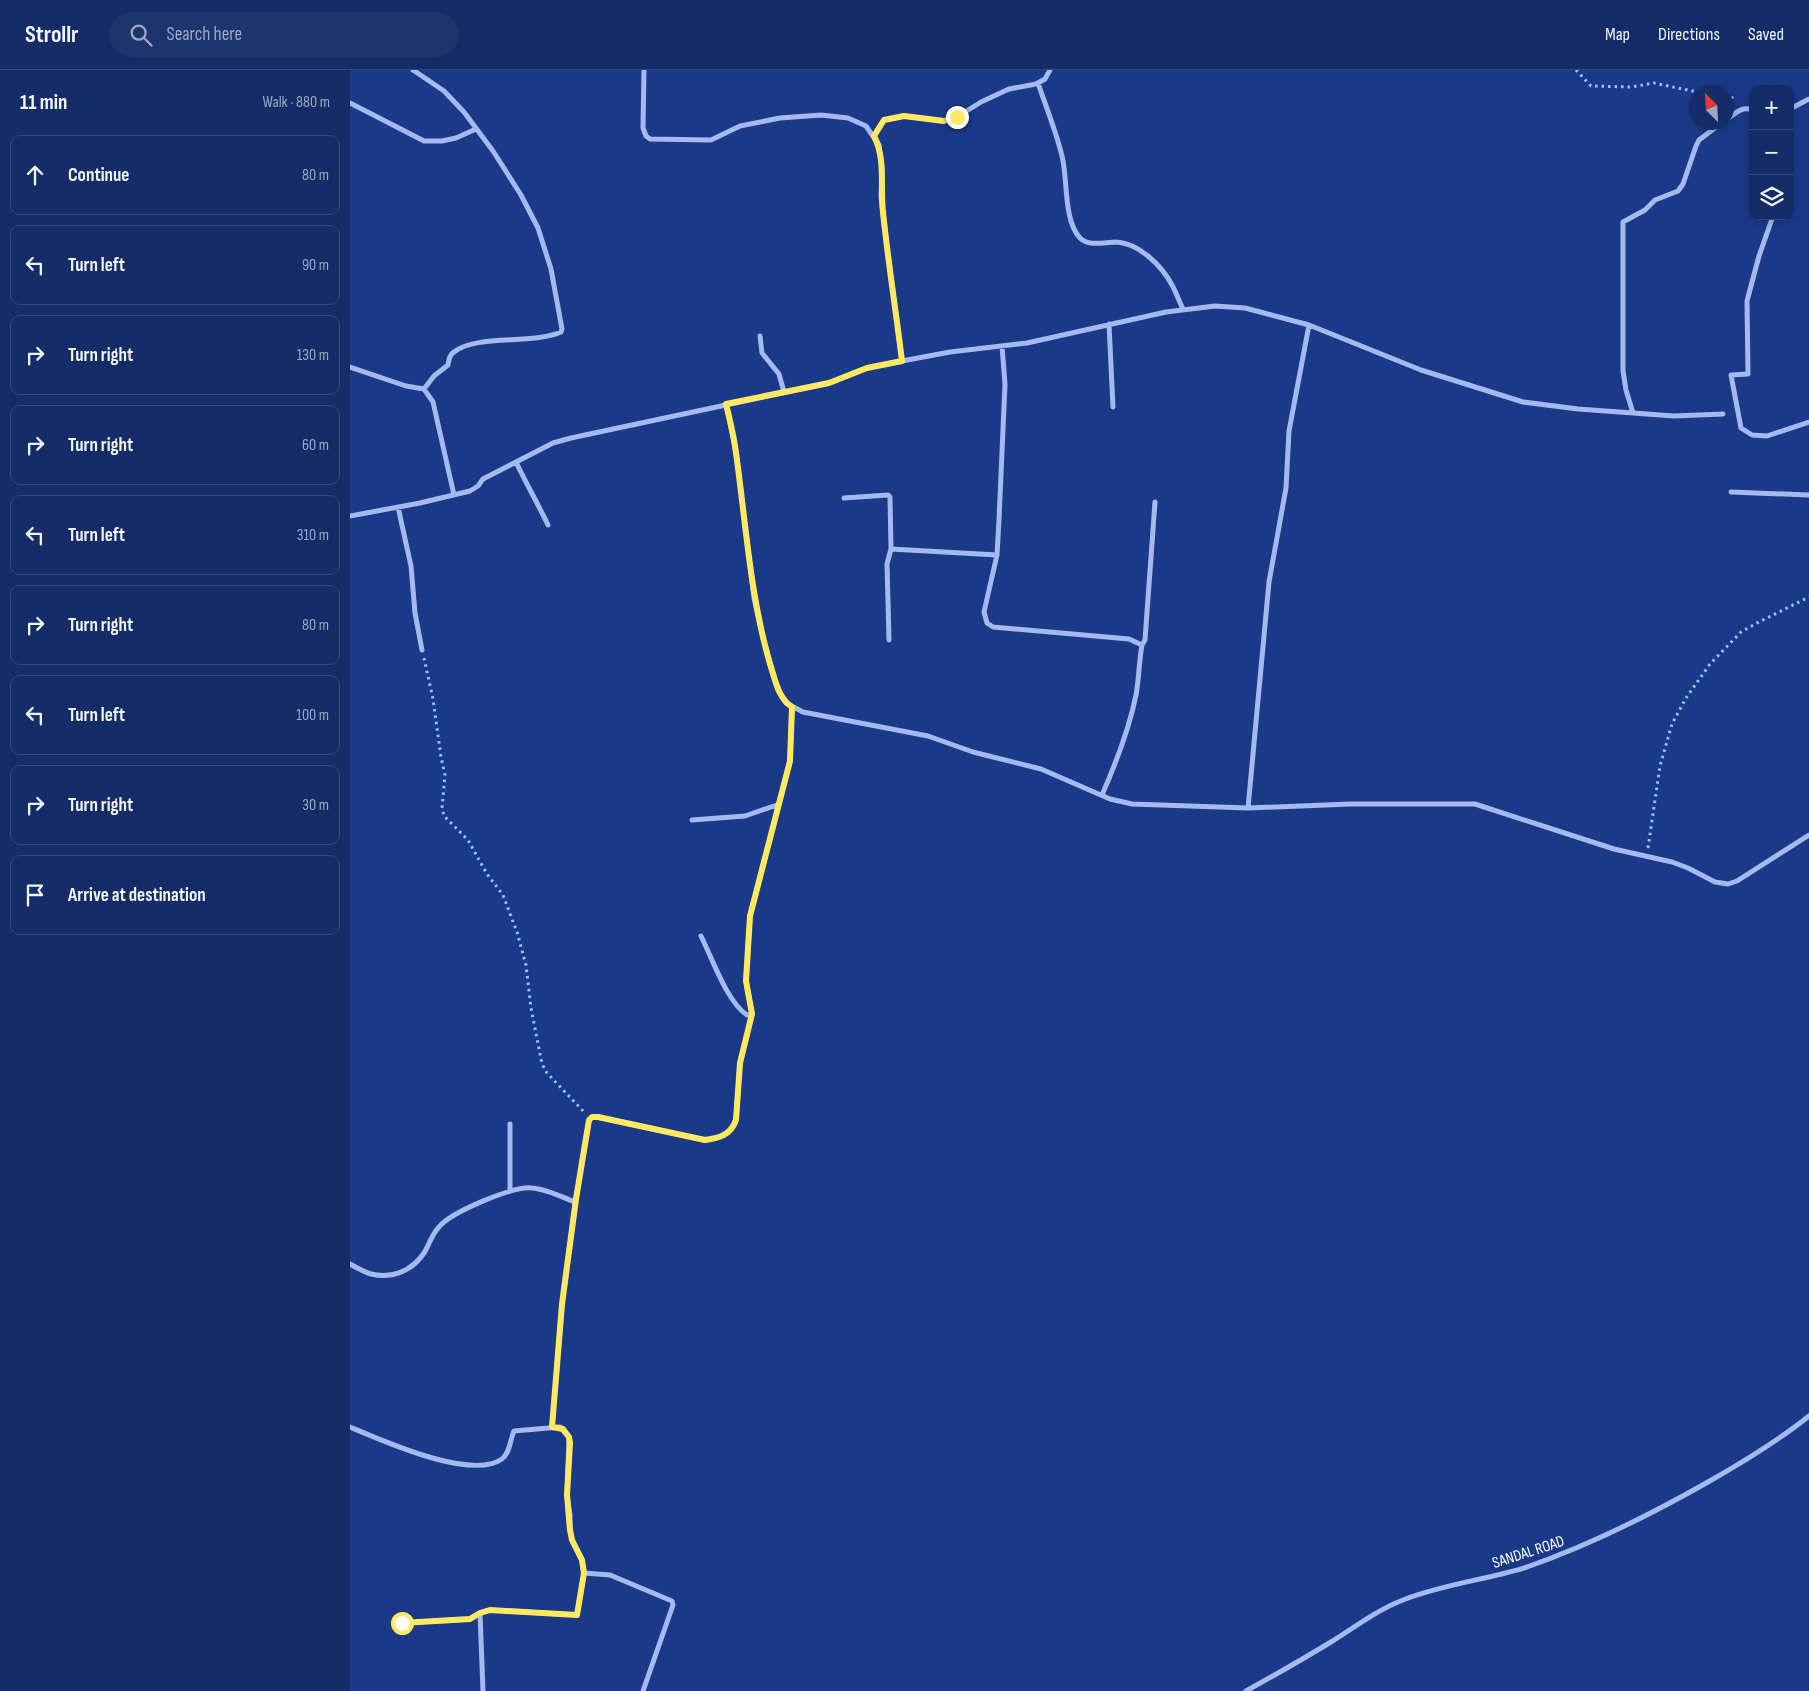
<!DOCTYPE html>
<meta charset="utf-8">
<style>
body{margin:0;font-family:"Sofia Sans Condensed",sans-serif;background:#1d346d;color:#f1f3f6}
.controls{position:absolute;right:15px;top:15px;display:grid;overflow:hidden;border-radius:10px;box-shadow:0 2px 8px #0003}
.controls button{width:45px;height:45px;display:grid;place-items:center;padding:0;border:0;border-bottom:1px solid #33487b;background:#142c67;color:#f1f3f6;font:25px sans-serif}
.compass{position:absolute;left:1339px;top:15px;width:45px;height:45px;border-radius:50%;background:#142c67;box-shadow:0 2px 8px #0003;rotate:336deg}
.stop{position:absolute;width:15px;height:15px;margin:-11px;border:4px solid #fee960;border-radius:50%;background:#fff}
.stop.end{background:#fee960;border-color:#fff;box-shadow:0 1px 5px #0008}
.list{margin:0;padding:0;list-style:none}
h2{display:flex;justify-content:space-between;align-items:center;height:65px;margin:0;padding:0 20px;font-size:21px}
h2 small{font-size:16px;font-weight:400;color:#9da7c0}
.list li{display:grid;grid-template-columns:32px 1fr auto;gap:15px;align-items:center;box-sizing:border-box;height:80px;margin:0 10px 10px;padding:0 10px;border:1px solid #33487b;border-radius:10px}
.list b{display:block;font-size:19px;white-space:nowrap}
.list em{font-size:16px;font-style:normal;color:#9da7c0}
.icon{flex:none;width:28px;height:28px;fill:none;stroke:currentColor;stroke-width:2;stroke-linecap:round;stroke-linejoin:round}
.map{position:relative;flex:none;width:1459px;height:1621px;overflow:hidden}
header{display:flex;align-items:center;gap:30px;box-sizing:border-box;height:70px;padding:0 25px;background:#142c67;border-bottom:1px solid #33487b}
header strong{font-size:24px}
nav{display:flex;gap:28px;margin-inline-start:auto;font-size:18px}
.search{width:350px;height:45px;background:#1d346d;display:flex;align-items:center;gap:12px;box-sizing:border-box;padding:0 18px;border-radius:28px;color:#9da7c0;font-size:19px}
main{display:flex}
aside{flex:1;background:#142c67}
.map>svg:first-child{display:block}
.lines{fill:none;stroke-linecap:round;stroke-linejoin:round}
.path{stroke:#a4b9ed;stroke-width:3;stroke-dasharray:2.5 4;stroke-linecap:butt}
.street{stroke:#a4b9ed;stroke-width:5}
.route{stroke:#fee960;stroke-width:6}
.labels{text-anchor:middle;stroke-width:4;stroke-linejoin:round;paint-order:stroke}
.street-label{font-size:16px;fill:#fff;stroke:#1a3a89}
</style>
<header>
<strong>Strollr</strong>
<div class="search"><svg class="icon" aria-label="search" viewBox="0 0 24 24"><circle cx="10" cy="10" r="6"/><path d="M15 15l6 6"/></svg>Search here</div>
<nav><a>Map</a><a>Directions</a><a>Saved</a></nav>
</header>
<main>
<aside>
<h2>11 min<small>Walk · 880 m</small></h2>
<ul class="list">
<li><svg class="icon" aria-label="ahead" viewBox="0 0 24 24"><path d="M12 20V5M6 11l6-6 6 6"/></svg><div><b>Continue</b></div><em>80 m</em></li>
<li><svg class="icon" aria-label="left" viewBox="0 0 24 24"><path d="M17 20v-9H6M10 6l-5 5 5 5"/></svg><div><b>Turn left</b></div><em>90 m</em></li>
<li><svg class="icon" aria-label="right" viewBox="0 0 24 24"><path d="M7 20v-9h11M14 6l5 5-5 5"/></svg><div><b>Turn right</b></div><em>130 m</em></li>
<li><svg class="icon" aria-label="right" viewBox="0 0 24 24"><path d="M7 20v-9h11M14 6l5 5-5 5"/></svg><div><b>Turn right</b></div><em>60 m</em></li>
<li><svg class="icon" aria-label="left" viewBox="0 0 24 24"><path d="M17 20v-9H6M10 6l-5 5 5 5"/></svg><div><b>Turn left</b></div><em>310 m</em></li>
<li><svg class="icon" aria-label="right" viewBox="0 0 24 24"><path d="M7 20v-9h11M14 6l5 5-5 5"/></svg><div><b>Turn right</b></div><em>80 m</em></li>
<li><svg class="icon" aria-label="left" viewBox="0 0 24 24"><path d="M17 20v-9H6M10 6l-5 5 5 5"/></svg><div><b>Turn left</b></div><em>100 m</em></li>
<li><svg class="icon" aria-label="right" viewBox="0 0 24 24"><path d="M7 20v-9h11M14 6l5 5-5 5"/></svg><div><b>Turn right</b></div><em>30 m</em></li>
<li><svg class="icon" aria-label="arrive" viewBox="0 0 24 24"><path d="M6 21V4h12l-3 4 3 4H6"/></svg><div><b>Arrive at destination</b></div></li>
</ul>
</aside>
<div class="map">
<svg width="1459" height="1621" viewBox="0 0 1459 1621">
<rect width="100%" height="100%" fill="#1a3a89"/>
<g class="lines">
<!-- path -->
<path class="path" d="M1226,0L1241,16L1281,17L1304,13L1342,21L1376,22
M1376,23L1381,26L1385,32
M74,588L83,629L91,687L95,705L92,738L94,746L118,770L137,804L153,825L167,862L176,895L181,938L192,994L197,1003L235,1043
M1298,778L1310,696L1322,654L1336,628L1360,594L1391,562L1407,553L1459,527"/>
<!-- street -->
<path class="street" d="M63,0L94,21L114,42L143,81L171,125L188,158L201,199L212,259L211,262C181,275 127,264 104,282C99,285 99,290 98,295L84,306L74,319
M294,0L293,58L296,66L300,69L361,70L390,56L430,48L471,45L498,48L516,56L529,75L532,97L531,127L536,168L552,291
M688,13C696,37 706,61 712,86C718,108 713,150 730,168C739,177 755,172 766,172C789,173 812,196 822,215C826,222 829,231 833,239
M0,33L74,71H92L106,68L126,59
M1440,39L1459,29
M1376,50C1386,43 1391,36 1403,40
M524,66L534,50L554,46L594,51L607,47L631,32L659,19L686,14L695,9L700,0
M1423,146L1409,186L1397,231L1398,304L1381,305L1391,358L1402,365L1417,366L1459,352
M759,254L763,337
M410,266L412,283L429,304L434,322
M652,276L655,314L649,450L647,485L634,542L637,553L643,557L779,569L792,575C789,591 789,609 786,625C779,660 766,693 752,725
M0,297L56,316L74,319L83,332L104,425
M376,334L386,381L404,528L413,568L428,620L436,633L453,642L578,666L623,682L691,699L760,729L782,734L898,738L1000,734H1125L1264,779L1322,792L1338,798L1365,812L1378,814L1387,811L1459,765
M1283,343L1276,320L1273,301V152L1295,140L1305,130L1328,121L1333,114L1346,76L1349,70L1373,52
M166,392C176,413 188,434 198,455
M1381,422L1459,425
M494,428L538,425L540,427L541,479L647,485
M48,437L61,496L65,543L72,580
M0,446L70,433L120,421L128,416L133,409L203,373L221,368L479,313L517,298L552,291L600,282L677,273L816,242L865,236L895,238L959,255L1071,300L1173,332L1228,339L1324,346L1373,344
M539,570L537,494L541,479
M792,575L795,570L805,432
M898,738L919,512L936,418L939,361L959,255
M342,750L395,746L427,735
M351,866C362,888 377,932 397,945L402,944
M160,1054V1120
M0,1194C7,1198 14,1202 21,1204C42,1209 62,1201 74,1183C79,1175 82,1164 89,1157C101,1142 163,1116 182,1118C196,1119 212,1127 225,1132
M0,1357C31,1370 121,1411 152,1389C160,1383 160,1370 164,1361L210,1357L219,1367L217,1425L220,1445V1460L222,1470L232,1490L234,1503L227,1545L140,1540L130,1543L120,1549L52,1553
M202,1357L212,1235L226,1129L239,1050L243,1047H248L355,1070C369,1068 381,1065 386,1050L390,993L402,944L396,911L400,846L440,691L442,637
M234,1503L260,1505L322,1531L323,1535L293,1621
M130,1543L133,1621
M896,1621C925,1605 953,1589 981,1572C1005,1557 1027,1540 1053,1530C1093,1514 1136,1510 1177,1497C1240,1475 1300,1445 1358,1412C1393,1392 1428,1371 1459,1346"/>
</g>
<g class="lines">
<!-- route -->
<path class="route" d="M52,1553L120,1549L130,1543L140,1540L227,1545L234,1503L232,1490L222,1470L220,1460L217,1425L220,1373L219,1367L213,1359L202,1357L212,1234L226,1129L239,1050L242,1047H248L355,1070C369,1068 381,1065 386,1050L390,993L402,944L396,911L400,846L440,691L442,637C428,628 425,609 420,594C400,525 396,454 386,383C384,367 380,350 376,334L479,313L517,298L552,291C546,241 538,192 533,142C530,117 536,89 524,66L534,50L554,46L594,51L607,47"/>
</g>
<g class="labels">
<!-- street labels -->
<g class="street-label">
<text transform="translate(1178 1481) rotate(-18)" y="6">SANDAL ROAD</text>
</g>
</g>
</svg>
<div class="controls">
<button>+</button>
<button>−</button>
<button><svg class="icon" aria-label="layers" viewBox="0 0 24 24"><path d="M12 4l9 5-9 5-9-5zM3 14l9 5 9-5"/></svg></button>
</div>
<svg class="compass" viewBox="-18 -18 36 36"><path d="M0-13l5 13h-10z" fill="#e53935"/><path d="M0 13l5-13h-10z" fill="#9da7c0"/></svg>
<div class="stop" style="left:52px;top:1553px"></div>
<div class="stop end" style="left:607px;top:47px"></div>
</div>
</main>
